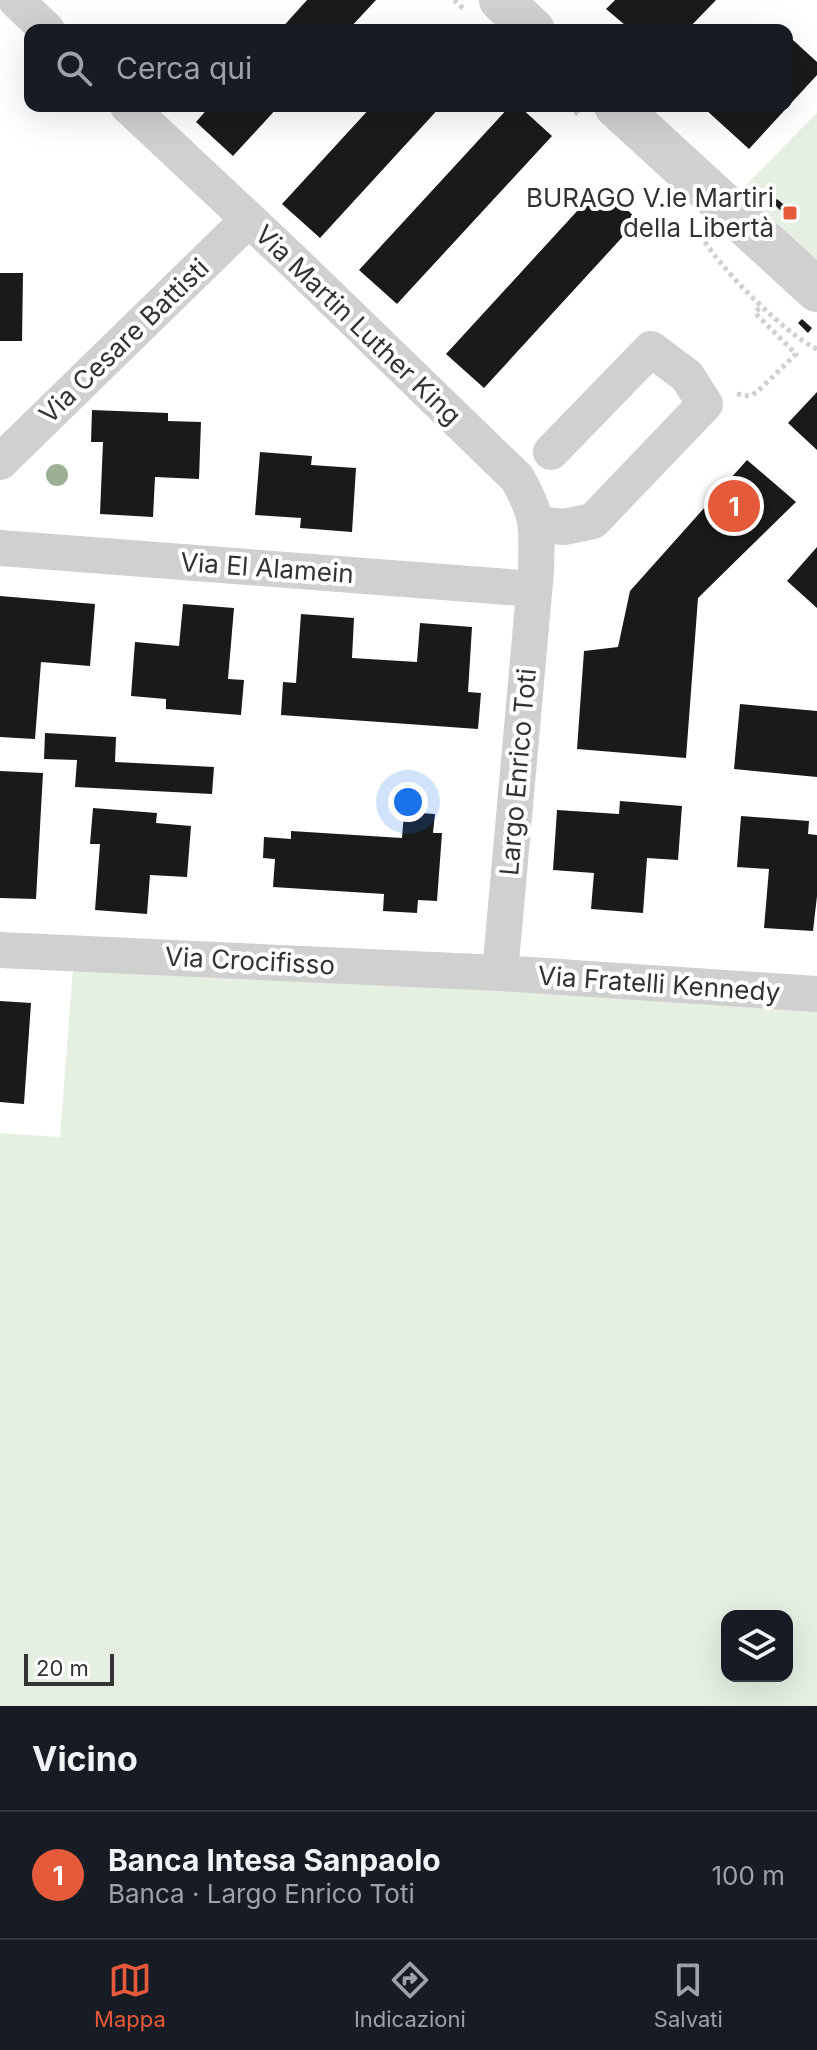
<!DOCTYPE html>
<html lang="it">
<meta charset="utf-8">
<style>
body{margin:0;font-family:Inter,sans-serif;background:#20242c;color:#f1f3f6}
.controls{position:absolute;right:24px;bottom:24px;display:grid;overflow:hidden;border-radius:16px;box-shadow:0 8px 32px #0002}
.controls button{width:72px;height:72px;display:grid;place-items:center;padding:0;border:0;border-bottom:2px solid #363941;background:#171b24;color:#f1f3f6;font:40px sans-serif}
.scale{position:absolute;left:24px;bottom:20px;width:90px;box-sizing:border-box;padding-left:8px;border:4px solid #333;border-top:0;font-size:22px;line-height:28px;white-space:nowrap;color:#333;-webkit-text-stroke:6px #fff;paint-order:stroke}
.you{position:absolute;left:408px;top:802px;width:28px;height:28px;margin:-20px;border:6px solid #fff;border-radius:50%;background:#1a73e8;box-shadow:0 0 0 12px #1a73e833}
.badge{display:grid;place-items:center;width:52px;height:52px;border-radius:50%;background:#e45a3a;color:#fff;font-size:26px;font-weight:700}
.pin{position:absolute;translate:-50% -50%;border:4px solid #fff;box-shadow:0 2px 8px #0006}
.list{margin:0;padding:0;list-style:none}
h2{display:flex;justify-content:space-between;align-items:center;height:104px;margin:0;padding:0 32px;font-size:34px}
h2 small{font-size:26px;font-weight:400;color:#9ea1a6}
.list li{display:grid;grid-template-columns:52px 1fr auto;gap:24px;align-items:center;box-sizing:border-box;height:128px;padding:0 32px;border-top:2px solid #363941}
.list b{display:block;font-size:30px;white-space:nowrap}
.list p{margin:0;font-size:26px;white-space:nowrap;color:#9ea1a6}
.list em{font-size:26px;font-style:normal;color:#9ea1a6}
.icon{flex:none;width:44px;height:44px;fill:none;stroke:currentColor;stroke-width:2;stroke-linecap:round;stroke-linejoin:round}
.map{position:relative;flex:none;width:817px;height:1706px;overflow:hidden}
.search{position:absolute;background:#171b24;box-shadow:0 8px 32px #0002;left:24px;right:24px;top:24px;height:88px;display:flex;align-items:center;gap:20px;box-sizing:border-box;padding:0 28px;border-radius:16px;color:#9ea1a6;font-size:30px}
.sheet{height:232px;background:#171b24}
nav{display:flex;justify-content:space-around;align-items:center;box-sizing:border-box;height:112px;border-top:2px solid #363941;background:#171b24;font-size:22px;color:#9ea1a6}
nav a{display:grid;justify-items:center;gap:4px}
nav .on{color:#e45a3a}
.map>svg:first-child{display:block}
.green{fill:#e5efe2;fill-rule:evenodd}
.building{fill:#1a1a1a}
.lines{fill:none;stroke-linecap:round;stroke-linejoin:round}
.path{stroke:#d0d0d0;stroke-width:5;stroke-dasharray:4 4;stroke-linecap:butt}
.minor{stroke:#d0d0d0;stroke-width:36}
.tertiary{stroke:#d0d0d0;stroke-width:44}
.tree{fill:#9bb095}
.poi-dot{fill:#e45a3a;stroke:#fff;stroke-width:3}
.labels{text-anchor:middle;stroke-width:8;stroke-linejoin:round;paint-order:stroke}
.poi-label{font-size:26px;fill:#333;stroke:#fff;text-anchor:end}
.street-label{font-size:26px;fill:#333;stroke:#fff}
</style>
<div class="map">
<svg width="817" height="1706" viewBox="0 0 817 1706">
<rect width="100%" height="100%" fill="#fff"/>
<!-- green -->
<path class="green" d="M817,113V262L742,189Z
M73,968L817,1006V1706H0V1133L60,1137ZM727,1616H787V1676H727Z"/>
<!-- building -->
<path class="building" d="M307,0H376L348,30H280Z
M615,0H716L687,30H631L606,9Z
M793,40L817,62V75L749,149L705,109L707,106H787V47Z
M210,106H279L233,156L196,122Z
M372,106H441L320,238L282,204Z
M510,106H519L552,136L397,304L359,270Z
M601,185L638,220L484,388L446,354Z
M777,199L788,208L783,213L773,203Z
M0,273H23L22,341H0Z
M802,319L812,328L808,333L798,323Z
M817,392V450L788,423Z
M92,410L168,413V421L201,422L199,479L155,477L153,517L100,514L103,442H91Z
M260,452L312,456L311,465L356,468L352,532L300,528L301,518L255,515Z
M747,460L796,502L698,598L686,758L577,749L584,651L618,647L630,591Z
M817,547V608L787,581Z
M0,596L95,604L90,666L41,662L35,739L0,737Z
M183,604L234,608L228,679L244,680L241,715L166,709V699L131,696L135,642L179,646Z
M301,614L354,618L352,658L417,662L420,623L472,627L468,692L481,693L478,729L281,715L283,682L296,683Z
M740,704L817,711V777L734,769Z
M45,733L116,737L115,762L214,767L212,794L75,787L77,760L44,759Z
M0,771L43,773L36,899L0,898Z
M620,801L682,806L678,860L647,858L643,913L591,909L594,873L553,870L557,810L619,814Z
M93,808L157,813L156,823L191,826L187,877L150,875L147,914L95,910L100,844H90Z
M404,812L435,814L433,833H442L437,901L418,900L417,913L383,911L384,894L273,887L275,859L263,858L264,837L291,839V831L402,838Z
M741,816L809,821L808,834L817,835V896L813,931L764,928L769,869L737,867Z
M0,1001L31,1003L24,1104L0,1102Z"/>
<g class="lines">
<!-- path -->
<path class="path" d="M454,0L465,10
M569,106L580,116
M701,235C716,265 787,336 817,349
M737,394L749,396L757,392L796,354L755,313L762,305"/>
<!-- minor -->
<path class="minor" d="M16,0L47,30
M128,106L291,259L517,478C539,516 537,528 536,571L500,973
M0,462L248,220
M537,524L564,527L593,521L705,404L687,376L651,349L551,452
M0,548L534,589
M0,950L500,973L817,994"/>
<!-- tertiary -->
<path class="tertiary" d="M501,0L533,30
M616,106L817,290"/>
</g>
<!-- trees -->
<circle class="tree" cx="57" cy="475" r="11"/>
<!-- markers -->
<rect class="poi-dot" x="782" y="205" width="16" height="16" rx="4"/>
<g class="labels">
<!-- poi labels -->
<g class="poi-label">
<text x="774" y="207">BURAGO V.le Martiri<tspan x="774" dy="30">della Libertà</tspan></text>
</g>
<!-- street labels -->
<g class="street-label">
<text transform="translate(358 325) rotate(44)" y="9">Via Martin Luther King</text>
<text transform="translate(124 341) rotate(-44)" y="9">Via Cesare Battisti</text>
<text transform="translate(267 568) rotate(4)" y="9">Via El Alamein</text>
<text transform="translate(518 772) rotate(-85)" y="9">Largo Enrico Toti</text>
<text transform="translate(250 961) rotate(3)" y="9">Via Crocifisso</text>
<text transform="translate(659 984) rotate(4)" y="9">Via Fratelli Kennedy</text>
</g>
</g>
</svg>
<div class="controls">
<button><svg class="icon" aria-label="layers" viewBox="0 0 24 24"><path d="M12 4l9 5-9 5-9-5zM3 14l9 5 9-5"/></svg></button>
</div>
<div class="scale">20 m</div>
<div class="you"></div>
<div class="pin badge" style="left:734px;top:506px">1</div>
<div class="search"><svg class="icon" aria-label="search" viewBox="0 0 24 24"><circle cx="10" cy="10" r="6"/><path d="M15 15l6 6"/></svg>Cerca qui</div>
</div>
<section class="sheet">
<h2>Vicino<small></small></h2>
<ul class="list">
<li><span class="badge">1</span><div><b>Banca Intesa Sanpaolo</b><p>Banca · Largo Enrico Toti</p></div><em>100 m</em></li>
</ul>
</section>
<nav>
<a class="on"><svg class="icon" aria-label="map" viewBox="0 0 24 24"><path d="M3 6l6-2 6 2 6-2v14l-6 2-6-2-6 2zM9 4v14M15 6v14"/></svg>Mappa</a>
<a><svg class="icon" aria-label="directions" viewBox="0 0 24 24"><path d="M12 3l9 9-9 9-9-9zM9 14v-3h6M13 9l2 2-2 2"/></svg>Indicazioni</a>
<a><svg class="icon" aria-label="saved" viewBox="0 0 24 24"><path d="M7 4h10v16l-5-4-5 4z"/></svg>Salvati</a>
</nav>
